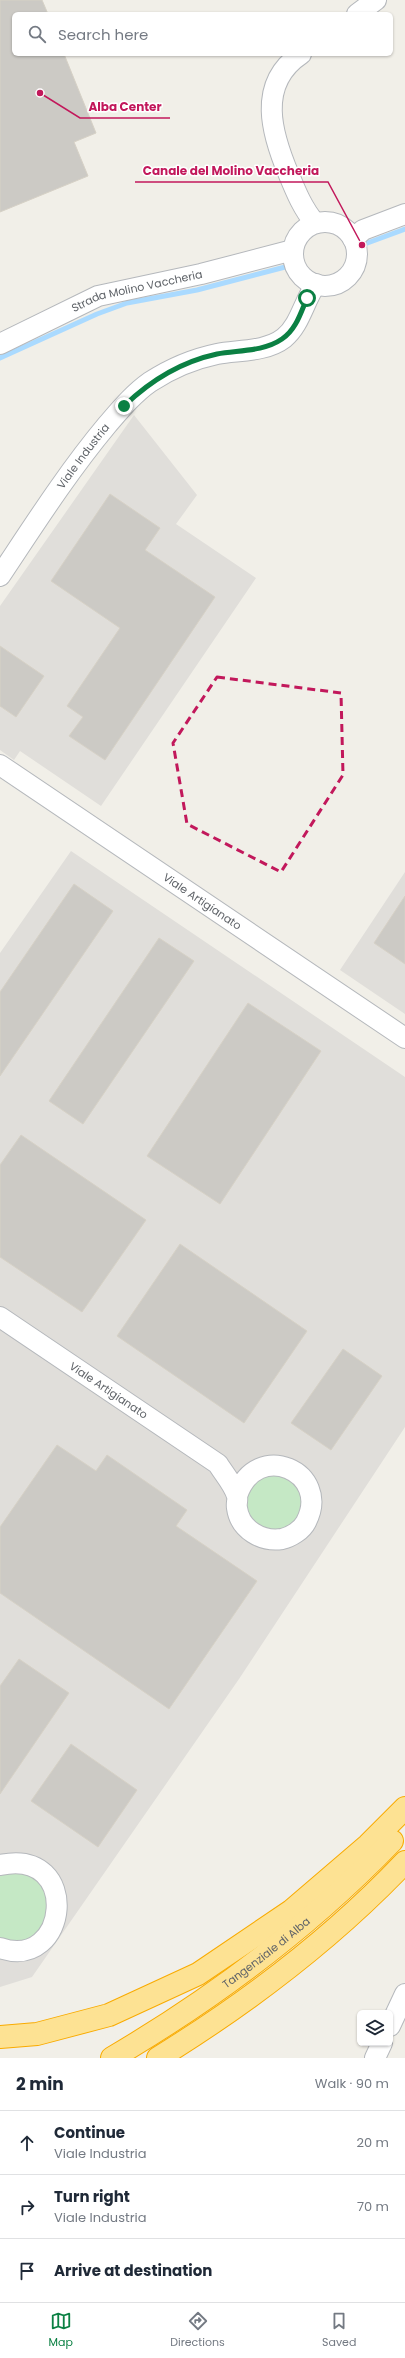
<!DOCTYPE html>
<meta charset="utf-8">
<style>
body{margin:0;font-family:Poppins,sans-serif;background:#f6f6f7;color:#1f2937}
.controls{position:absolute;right:12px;bottom:12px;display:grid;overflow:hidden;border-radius:6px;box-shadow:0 1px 3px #0004}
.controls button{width:36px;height:36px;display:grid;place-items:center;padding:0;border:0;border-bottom:1px solid #e0e1e3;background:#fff;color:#1f2937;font:20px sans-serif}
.stop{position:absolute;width:12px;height:12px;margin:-9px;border:3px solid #0b8043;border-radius:50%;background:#fff}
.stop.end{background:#0b8043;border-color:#fff;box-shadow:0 1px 4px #0008}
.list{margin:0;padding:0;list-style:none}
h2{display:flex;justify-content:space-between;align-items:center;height:52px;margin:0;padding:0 16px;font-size:17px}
h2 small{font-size:13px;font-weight:400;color:#747a83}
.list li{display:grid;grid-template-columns:26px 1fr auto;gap:12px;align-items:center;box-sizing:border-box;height:64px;padding:0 16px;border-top:1px solid #e0e1e3}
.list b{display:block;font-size:15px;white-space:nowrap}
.list p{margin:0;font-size:13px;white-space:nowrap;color:#747a83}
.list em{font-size:13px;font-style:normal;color:#747a83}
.icon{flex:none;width:22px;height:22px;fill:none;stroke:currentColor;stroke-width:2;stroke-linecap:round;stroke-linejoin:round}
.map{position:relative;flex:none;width:405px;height:2058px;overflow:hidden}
.search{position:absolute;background:#fff;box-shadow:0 1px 3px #0004;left:12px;right:12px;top:12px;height:44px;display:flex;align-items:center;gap:10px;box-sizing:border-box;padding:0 14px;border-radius:6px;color:#747a83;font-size:15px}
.sheet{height:244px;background:#fff}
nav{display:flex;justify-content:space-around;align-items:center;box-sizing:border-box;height:56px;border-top:1px solid #e0e1e3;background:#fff;font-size:11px;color:#747a83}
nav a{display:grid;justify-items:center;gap:2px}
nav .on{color:#0b8043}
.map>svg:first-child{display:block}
.industrial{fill:#e0deda}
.green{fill:#c5e8c5}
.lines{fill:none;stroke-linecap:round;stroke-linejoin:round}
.stream{stroke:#aadaff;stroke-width:5}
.building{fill:#cccac5;stroke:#d6d1c6}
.minor-casing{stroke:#b5b8bc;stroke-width:22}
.highway-casing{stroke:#f9ab00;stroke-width:24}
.minor{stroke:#fff;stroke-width:20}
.highway{stroke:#fde293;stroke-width:22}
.route{stroke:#0b8043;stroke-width:5}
.marked{fill:none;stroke:#c2185b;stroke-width:3;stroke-dasharray:8 5;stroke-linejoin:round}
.labels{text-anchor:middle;stroke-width:3;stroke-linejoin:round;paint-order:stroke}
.street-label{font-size:11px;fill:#5f6368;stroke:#fff}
.leader{fill:none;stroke:#c2185b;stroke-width:1.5}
.callout-dot{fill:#c2185b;stroke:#fff;stroke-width:1.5}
.callout-label{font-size:12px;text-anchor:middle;font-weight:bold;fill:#c2185b;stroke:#fff;stroke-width:3;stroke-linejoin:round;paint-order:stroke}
</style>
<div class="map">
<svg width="405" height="2058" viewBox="0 0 405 2058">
<rect width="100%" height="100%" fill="#f1efe8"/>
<!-- industrial -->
<path class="industrial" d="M134,415L197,495L176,524L256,578L101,806L20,751L14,760L0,750V606Z
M71,851L405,1077V1427L239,1679L32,1977L0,1987V953Z
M405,872V1014L340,970Z"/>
<!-- green -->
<path class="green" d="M246 1503a28 28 0 1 1 56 0a28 28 0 1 1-56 0Z
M0,1872L36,1873L56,1904L30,1944L0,1942Z"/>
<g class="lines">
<!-- stream -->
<path class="stream" d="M362,245L405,229
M0,358L97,314L127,303L197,290L289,266"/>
</g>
<!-- building -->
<path class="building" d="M0,0H42L48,14H14V54H64L96,133L74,142L88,176L0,212Z
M110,494L160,528L145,550L215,597L105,760L69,736L83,717L67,706L120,628L51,581Z
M0,646L44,676L16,717L0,706Z
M74,884L113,911L0,1076V992Z
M405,896V964L374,943Z
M159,938L194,961L83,1124L49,1101Z
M248,1003L321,1051L220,1204L147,1156Z
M21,1135L146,1220L82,1312L0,1257V1165Z
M180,1244L307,1331L244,1423L117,1336Z
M343,1349L382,1376L331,1450L291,1423Z
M57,1445L96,1471L107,1455L187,1510L176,1526L257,1581L169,1709L0,1593V1527Z
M19,1659L69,1693L0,1794V1686Z
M71,1744L137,1790L98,1847L31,1801Z"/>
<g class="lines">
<defs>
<g id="minor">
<path d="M357,14L376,0"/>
<path d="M301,54C256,84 272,135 289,175C296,192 303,209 315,223"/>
<circle cx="325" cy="254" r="32"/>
<path d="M353,239L363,230L405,214"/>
<path id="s1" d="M0,344L98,296L201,274L293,250"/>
<path id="s2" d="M0,576C34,525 67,473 107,425C120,410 133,394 150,382C170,369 193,359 217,354C238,350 266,352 284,338C300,325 304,301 316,284"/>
<path id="s3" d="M0,765L405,1038"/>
<path id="s4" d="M0,1317L218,1464C224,1474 234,1485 237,1496C238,1500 236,1504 237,1508C240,1530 262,1542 282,1539C291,1537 302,1530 306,1522C332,1472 256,1438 237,1496"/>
<path d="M0,1865C82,1847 69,1972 0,1948"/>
<path d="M390,2026L405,1994"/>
<path d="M375,2058L382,2043"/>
</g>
<g id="highway">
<path d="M0,2037L37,2034L109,2015L198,1974L291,1911L368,1845L405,1808"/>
<path id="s5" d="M112,2058C214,1998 310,1926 392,1841"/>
<path d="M158,2058C247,2003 333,1938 405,1862"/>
</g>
</defs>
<!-- minor casing -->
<use href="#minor" class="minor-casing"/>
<!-- highway casing -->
<use href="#highway" class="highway-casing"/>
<!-- minor -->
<use href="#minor" class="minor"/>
<!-- highway -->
<use href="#highway" class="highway"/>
</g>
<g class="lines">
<!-- route -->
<path class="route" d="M124,406C151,380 180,362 217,354C238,350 263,352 282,339C296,330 301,312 307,298"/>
</g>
<!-- marked area -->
<path class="marked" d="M217,677L341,693L343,775L281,872L187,824L173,743Z"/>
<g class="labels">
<!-- street labels -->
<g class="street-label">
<text dy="4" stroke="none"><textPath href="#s1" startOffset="148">Strada Molino Vaccheria</textPath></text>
<text dy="4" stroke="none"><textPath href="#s2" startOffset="146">Viale Industria</textPath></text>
<text dy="4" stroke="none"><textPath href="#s3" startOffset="244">Viale Artigianato</textPath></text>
<text dy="4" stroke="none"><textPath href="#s4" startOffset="131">Viale Artigianato</textPath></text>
<text dy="4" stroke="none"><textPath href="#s5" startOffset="187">Tangenziale di Alba</textPath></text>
</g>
</g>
<!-- callouts -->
<path class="leader" d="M40 93L80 118H170M362 245L328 182H135"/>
<g class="callout-dot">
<circle cx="40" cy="93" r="4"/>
<circle cx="362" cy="245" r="4"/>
</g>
<g class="callout-label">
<text x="125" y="111">Alba Center</text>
<text x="231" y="175">Canale del Molino Vaccheria</text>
</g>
</svg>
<div class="controls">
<button><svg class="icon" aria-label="layers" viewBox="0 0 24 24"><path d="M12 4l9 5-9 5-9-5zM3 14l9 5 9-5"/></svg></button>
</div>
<div class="stop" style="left:307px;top:298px"></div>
<div class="stop end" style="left:124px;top:406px"></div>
<div class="search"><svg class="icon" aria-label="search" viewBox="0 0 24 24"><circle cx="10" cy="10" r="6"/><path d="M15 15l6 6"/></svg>Search here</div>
</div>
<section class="sheet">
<h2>2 min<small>Walk · 90 m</small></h2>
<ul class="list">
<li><svg class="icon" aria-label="ahead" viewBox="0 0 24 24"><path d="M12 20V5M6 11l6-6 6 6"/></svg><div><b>Continue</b><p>Viale Industria</p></div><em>20 m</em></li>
<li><svg class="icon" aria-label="right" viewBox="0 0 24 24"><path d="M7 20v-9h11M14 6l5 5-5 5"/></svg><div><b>Turn right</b><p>Viale Industria</p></div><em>70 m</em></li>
<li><svg class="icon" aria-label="arrive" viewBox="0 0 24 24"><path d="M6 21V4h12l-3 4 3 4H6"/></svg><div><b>Arrive at destination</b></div></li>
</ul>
</section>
<nav>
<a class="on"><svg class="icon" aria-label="map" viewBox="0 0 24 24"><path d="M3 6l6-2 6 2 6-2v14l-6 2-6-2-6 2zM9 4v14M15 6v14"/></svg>Map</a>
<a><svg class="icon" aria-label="directions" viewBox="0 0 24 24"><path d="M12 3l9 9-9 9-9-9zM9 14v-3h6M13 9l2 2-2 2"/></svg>Directions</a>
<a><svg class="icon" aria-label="saved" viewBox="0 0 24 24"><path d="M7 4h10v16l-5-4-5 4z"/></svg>Saved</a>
</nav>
